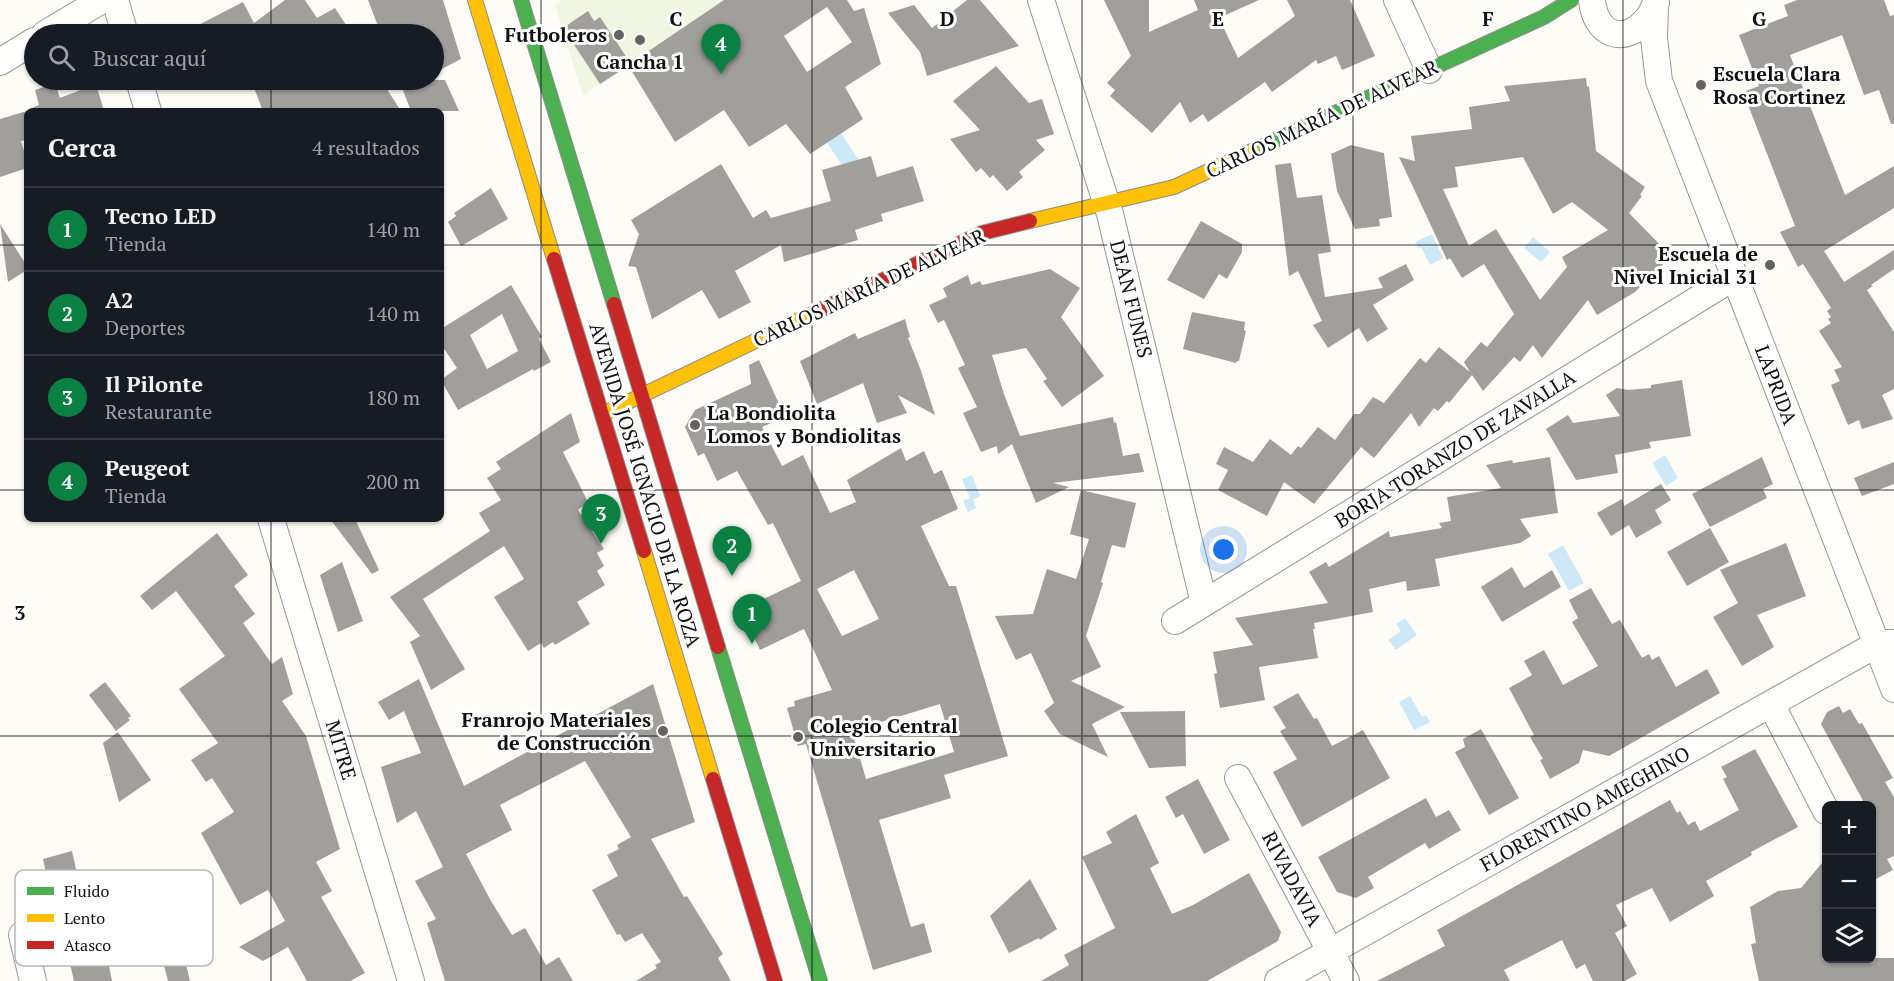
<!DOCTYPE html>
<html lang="es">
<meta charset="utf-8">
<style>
body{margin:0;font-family:"PT Serif",serif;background:#20242c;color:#f1f3f6}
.controls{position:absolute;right:18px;bottom:18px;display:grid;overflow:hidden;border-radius:9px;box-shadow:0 2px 4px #0004}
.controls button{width:54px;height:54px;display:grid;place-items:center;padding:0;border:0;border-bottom:2px solid #363941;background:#171b24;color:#f1f3f6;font:30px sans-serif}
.you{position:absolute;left:1224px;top:550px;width:21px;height:21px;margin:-15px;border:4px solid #fff;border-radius:50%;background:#1a73e8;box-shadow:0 0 0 9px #1a73e833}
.badge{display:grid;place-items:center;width:39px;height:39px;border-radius:50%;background:#0b8043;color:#fff;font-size:20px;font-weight:700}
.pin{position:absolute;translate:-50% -50px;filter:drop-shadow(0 2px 3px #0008)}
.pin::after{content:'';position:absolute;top:32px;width:21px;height:18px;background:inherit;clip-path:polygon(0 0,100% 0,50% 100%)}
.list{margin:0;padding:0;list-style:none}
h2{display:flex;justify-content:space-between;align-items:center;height:78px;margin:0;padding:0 24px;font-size:26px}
h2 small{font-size:20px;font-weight:400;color:#9ea1a6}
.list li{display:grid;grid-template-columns:39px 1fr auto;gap:18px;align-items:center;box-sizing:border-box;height:84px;padding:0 24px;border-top:2px solid #363941}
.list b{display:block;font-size:22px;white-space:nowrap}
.list p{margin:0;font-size:20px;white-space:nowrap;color:#9ea1a6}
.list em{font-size:20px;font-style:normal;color:#9ea1a6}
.icon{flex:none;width:33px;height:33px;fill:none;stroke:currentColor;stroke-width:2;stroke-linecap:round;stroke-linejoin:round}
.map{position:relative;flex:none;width:1894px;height:981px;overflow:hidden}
.search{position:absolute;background:#171b24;box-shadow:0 2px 4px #0004;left:24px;top:24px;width:420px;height:66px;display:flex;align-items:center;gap:15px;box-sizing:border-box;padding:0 21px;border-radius:33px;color:#9ea1a6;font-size:22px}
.panel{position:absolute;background:#171b24;box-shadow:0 2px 4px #0004;left:24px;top:108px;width:420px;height:414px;border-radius:9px}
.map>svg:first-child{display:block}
.pitch{fill:#f0f6e1}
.water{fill:#cde8f7}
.building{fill:#a19f9c;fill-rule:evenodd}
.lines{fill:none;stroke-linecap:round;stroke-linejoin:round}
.street-casing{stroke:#979795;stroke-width:28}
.fast-casing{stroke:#8e8d8b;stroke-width:16}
.slow-casing{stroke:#8e8d8b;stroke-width:16}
.jam-casing{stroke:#8e8d8b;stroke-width:16}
.street{stroke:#fffffe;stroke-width:26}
.fast{stroke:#4caf50;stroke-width:14}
.slow{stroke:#ffc107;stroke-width:14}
.jam{stroke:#c62828;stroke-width:14}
.grid{fill:none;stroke:#111;stroke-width:1.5;stroke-opacity:0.55}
.poi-dot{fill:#646362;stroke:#fff;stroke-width:2}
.labels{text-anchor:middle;stroke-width:6;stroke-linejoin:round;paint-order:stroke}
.poi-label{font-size:20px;font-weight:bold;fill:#111;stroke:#fff;text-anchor:end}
.street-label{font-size:20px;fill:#111;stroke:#fff}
.key{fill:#fff;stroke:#b8b8b8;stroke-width:1.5}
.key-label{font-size:16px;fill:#111}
.grid-label{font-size:20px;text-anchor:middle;font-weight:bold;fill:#111;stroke:#fff;stroke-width:6;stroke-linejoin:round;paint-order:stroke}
</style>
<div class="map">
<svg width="1894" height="981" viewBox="0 0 1894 981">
<rect width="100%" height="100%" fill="#fdfcf7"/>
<!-- pitch -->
<path class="pitch" d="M563,0H724L583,96L555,5Z"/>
<!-- water -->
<path class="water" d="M839,130L862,165L848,174L825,140Z
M1432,234L1443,258L1430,265L1421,247L1418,248L1415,242Z
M1533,237L1550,252L1541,262L1524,248Z
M1665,455L1678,478L1666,486L1652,463Z
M972,475L980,496L973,500L976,508L968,512L963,501L970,498L962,479Z
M1563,545L1584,583L1569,591L1548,554Z
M1405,618L1417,635L1396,650L1388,640L1401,631L1396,624Z
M1410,696L1422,717L1426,715L1430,722L1414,730L1399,702Z"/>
<!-- building -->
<path class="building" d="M285,0H305L317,18L335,8L352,34H181L243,2L254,23Z
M368,0H443L461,59L434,73V34H381Z
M724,0H847L854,11L864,8L881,64L845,87L863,119L810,154L786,124L749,147L724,110L675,142L628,65ZM827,7L852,42L807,72L784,36Z
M967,0H980L1019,46L927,76L920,52L888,13L914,5L932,28Z
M1104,0H1149V32L1198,10L1194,0H1259L1219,18L1238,58L1295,16L1287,0H1350L1375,56L1342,70L1336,56L1318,64L1316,60L1272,92L1265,82L1208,122L1203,114L1190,123L1180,102L1152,133L1110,96L1115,90L1107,83L1131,56Z
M1797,0H1884L1890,16L1894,15V124H1891L1879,90L1864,95L1842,35L1790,55L1845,195L1894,166V208L1824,251L1844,282L1894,250V269L1871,285L1873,286L1867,290L1894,332V389L1882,395L1893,419L1862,429L1859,420L1848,425L1831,385L1840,381L1834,370L1842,367L1819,331L1831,323L1828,319L1831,317L1827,311L1831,308L1803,264L1798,267L1780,232L1795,226L1743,92L1759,86L1739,35L1788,16L1784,5Z
M588,11L594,21L600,17L631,64L600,84L563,28Z
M996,66L1029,103L1042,99L1054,134L1036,140L1045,150L1019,172L1023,177L1007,191L993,175L990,178L981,168L976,172L950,139L980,130L953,101Z
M1586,78L1587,87L1589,86L1596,151L1645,187L1640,195L1642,196L1629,213L1671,256L1635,292L1597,315L1588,300L1542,358L1533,345L1520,362L1514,357L1483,391L1472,375L1449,403L1447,401L1438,411L1434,408L1419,427L1411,413L1374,458L1361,447L1314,504L1284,482L1267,516L1218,490L1228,470L1216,464L1224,447L1253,462L1270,439L1291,455L1298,446L1301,448L1318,427L1335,440L1354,414H1360L1373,397L1384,403L1420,358L1426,363L1439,347L1470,372L1464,362L1481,342L1487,347L1514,314L1484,264L1462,278L1450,258L1447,260L1399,157L1415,161L1411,136L1472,129L1469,107L1510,101L1504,86ZM1523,157L1553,214L1572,202L1608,230L1562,257L1567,267L1540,300L1496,229L1469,246L1443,189L1458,187L1455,167Z
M251,80H381L401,111H263Z
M399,80H445L459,111H411Z
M55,83L60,98L96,84L104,111H30V109L39,105L35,90Z
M27,111V140L21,141L27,160V168L0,177V119Z
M1351,145L1384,153L1392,217L1379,219L1380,226L1355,229L1337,191L1331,154Z
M871,156L877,177L913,166L924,201L881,214L883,221L855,230L858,240L784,262L781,245L735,271L751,302L719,319L702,290L652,319L636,267L628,266L639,234L631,220L721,164L753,218L766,210L771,218L831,201L822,170Z
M1291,163L1297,198L1322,195L1331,252L1318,254L1325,297L1383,288L1378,278L1406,264L1414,280L1373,305L1388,329L1367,342L1359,328L1328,348L1313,325L1322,321L1298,271L1289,276L1275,165Z
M491,188L508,219L461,246L448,222L456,216L454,213Z
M1201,221L1242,244V252L1227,279L1219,274L1204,299L1167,280Z
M0,224L27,266V270L8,282Z
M1050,269L1080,288L1061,317L1104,376L1062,407L1043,381L1047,379L1026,348L992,355L1004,394L1020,436L1113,417L1114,423L1116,422L1123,456L1139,453L1144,472L1053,483L1069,487L1036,503L1012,444L998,454L997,446L981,452L963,413L977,407L958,368L965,365L944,320L938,323L929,305L947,297L943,288L968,275L971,285L980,281L982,285Z
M511,285L542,337L539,339L551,362L534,371L533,369L458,410L441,380L457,368L441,344V329ZM502,314L518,351L487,369L470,335Z
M1192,312L1245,322L1244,330L1246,331L1239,361H1237L1236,363L1183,349Z
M905,319L910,337L908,338L920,368L935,415L898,395L907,413L877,423L863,383L817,404L800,361L855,333L858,339Z
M759,360L785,417L762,427L782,466L803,455L830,513L856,502L847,480L901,448L906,461L924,451L934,474L942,470L958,509L921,526L949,586H956L1008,756L944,775L951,798L879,820L911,927L924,923L932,952L873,970L806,744L798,746L787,708L795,706L794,701L832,690L804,629L760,650L741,610L801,581L773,523L768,525L737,471L717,481L704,453L698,456L685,427L695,410L751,384L749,365ZM854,570L879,619L842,636L817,589ZM940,704L954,752L866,779L852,731Z
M1682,380L1691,436L1649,442L1651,448L1615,455L1618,473L1576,480L1546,429L1568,415L1573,423L1620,416L1606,395L1617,388L1628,390L1651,388V385Z
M571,413L580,442L563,452L588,502L578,510L604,549L597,553L604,566L597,571L605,585L577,602L590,624L555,645L553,642L544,648L541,643L528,651L494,597L524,579L504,546L423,599L465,669L431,690L410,642L420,636L390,597L490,531L479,513L501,500L487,478L501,469L496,462Z
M1550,457L1558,513L1520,519L1531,536L1520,543L1435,559L1440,586L1407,591L1406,581L1369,589L1373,612L1314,623L1315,629H1313L1318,658L1259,667L1265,700L1220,708L1214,674L1217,673L1213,652L1253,645L1235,618L1328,603L1309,572L1326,562L1329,567L1389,531L1390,537L1442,528L1439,523L1451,521L1447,497L1501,488L1486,465L1512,460L1513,463Z
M1762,457L1773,484L1763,489L1767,498L1710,527L1692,494Z
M1894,462V484L1862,496L1854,478Z
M1661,484L1671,500L1655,510L1662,523L1636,538L1629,525L1611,536L1597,513L1622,499L1624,506Z
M1081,490L1136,503L1125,548L1112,545L1101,582L1103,583L1086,636L1101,667L1071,681L1125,707L1092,724L1108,757L1060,734L1044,711L1054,703L1031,653L1016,660L995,616L1033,614L1047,569L1076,579L1089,539L1070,534Z
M330,519H355L379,570L372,574Z
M1710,528L1729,562L1687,586L1667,552Z
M217,533L248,575L234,586L255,614L243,623L272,664L282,657L293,694L282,701L306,736L340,849L316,862L332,891L321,897L365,973L350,981H307L288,947L263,961L239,947L285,921L268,890L240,905L201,833L234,812L212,778L206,782L191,760L218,743L179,689L225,656L176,591L152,610L140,596Z
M1786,543L1806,596L1757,615L1774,647L1742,666L1713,617L1738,603L1720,570Z
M342,562L363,621L338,632L320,575Z
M1512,567L1524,588L1552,570L1561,587L1502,622L1481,587Z
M1591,588L1612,624L1620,620L1642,658L1649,654L1652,660L1659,656L1676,687L1707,669L1720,693L1609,756L1583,750L1579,763L1550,779L1540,760L1543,759L1530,737L1534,735L1509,688L1532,675L1524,661L1544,650L1563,685L1598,666L1572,622L1578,618L1569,600Z
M419,679L464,786L653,684L695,822L651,839L684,897L687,896L723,954L718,958L731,981H636L657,968L655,965L661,962L642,933L625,942L620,934L617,935L592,890L618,876L607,855L619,849L617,845L631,837L585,761L500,805L512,830L466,854L491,901L512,935L525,928L546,965L559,957L573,981H445L427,923L436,919L415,881L443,867L416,811L397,823L381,767L421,753L404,711L389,720L378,702Z
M105,682L131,716L128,718L130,720L116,731L89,695Z
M1298,693L1314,719L1317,718L1332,746L1363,730L1390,778L1302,827L1273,772L1297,759L1280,731L1286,728L1273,707Z
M1839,706L1843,713L1850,709L1859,724L1862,723L1893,778L1885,782L1894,797V856L1887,859L1893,870L1872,881V806H1866L1821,724L1827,712Z
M1185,711L1186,766L1149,768L1120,712Z
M1481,729L1519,798L1489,815L1455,752L1465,747L1463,739Z
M118,732L151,780L119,802L103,743Z
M1755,749L1798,827L1751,852L1752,855L1706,881L1714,896L1670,922L1652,888L1616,905L1627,926L1615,933L1637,974L1625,981H1593L1585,964L1576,969L1562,940L1504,970L1510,981H1377L1445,946L1437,930L1670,800L1677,813L1680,811L1688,825L1695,821L1700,831L1739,810L1723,779L1727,777L1721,767Z
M1198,779L1230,840L1204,854L1183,814L1176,818L1165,797Z
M1426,798L1436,817L1449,810L1461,830L1429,849L1425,843L1368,877L1374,888L1356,898L1337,892L1318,857Z
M1136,814L1159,863L1150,868L1172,914L1193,905L1249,873L1281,932L1278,941L1207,981H1041L1069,965L1064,955L1115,928L1082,857L1112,843L1106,832Z
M72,851L78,878L86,876L90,891L94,890L112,981H74L55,900L43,903L36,875L46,873L43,859Z
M1827,857V958H1894V981H1759L1751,944L1756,943L1750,907L1778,891L1801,888Z
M1030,879L1057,929L1040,940L1039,938L1009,953L990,916Z
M180,939L190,981H168L160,950Z"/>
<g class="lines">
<defs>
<path id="street" d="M115,0L125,34
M1041,0L1110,214L1204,603
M1397,0L1429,70
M1592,0C1595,34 1623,47 1647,19C1651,15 1653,9 1656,3
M1655,6L1654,38L1659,81L1894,689
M45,34L102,0
M0,62L34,41
M139,80L148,111
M271,519L411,981
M1175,621L1734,277
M1771,704L1826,811
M1238,778L1346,981
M22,935L33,981
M1278,981L1879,643H1894"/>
<path id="fast" d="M521,0L614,304
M1252,151L1544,17L1571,0
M718,647L820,981"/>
<path id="slow" d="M475,0L554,259
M1030,221L1174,187L1252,151
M603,414L818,311
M644,551L713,779"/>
<path id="jam" d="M554,259L644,551
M614,304L718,647
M818,311L982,233L1030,221
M713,779L775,981"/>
</defs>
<!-- street casing -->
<use href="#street" class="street-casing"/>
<!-- fast casing -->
<use href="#fast" class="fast-casing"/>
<!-- slow casing -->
<use href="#slow" class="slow-casing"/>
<!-- jam casing -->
<use href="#jam" class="jam-casing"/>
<!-- street -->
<use href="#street" class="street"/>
<!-- fast -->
<use href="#fast" class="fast"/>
<!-- slow -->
<use href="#slow" class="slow"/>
<!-- jam -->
<use href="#jam" class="jam"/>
</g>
<!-- grid -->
<path class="grid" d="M271,0V34M541,0V981M812,0V981M1082,0V981M1353,0V981M1623,0V981M271,80V111M0,245H27M441,245H1894M0,490H27M441,490H1894M271,519V981M0,736H1894"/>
<!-- markers -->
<g class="poi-dot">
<circle cx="619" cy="35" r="6"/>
<circle cx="640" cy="40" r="6"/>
<circle cx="1701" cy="85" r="6"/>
<circle cx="1770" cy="265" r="6"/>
<circle cx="695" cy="425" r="6"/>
<circle cx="663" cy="731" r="6"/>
<circle cx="798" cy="737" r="6"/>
</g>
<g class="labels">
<!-- poi labels -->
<g class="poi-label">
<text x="607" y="42">Futboleros</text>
<text x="640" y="69" text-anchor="middle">Cancha 1</text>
<text x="1713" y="81" text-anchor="start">Escuela Clara<tspan x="1713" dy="23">Rosa Cortinez</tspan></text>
<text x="1758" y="261">Escuela de<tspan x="1758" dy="23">Nivel Inicial 31</tspan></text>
<text x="707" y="420" text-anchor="start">La Bondiolita<tspan x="707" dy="23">Lomos y Bondiolitas</tspan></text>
<text x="651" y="727">Franrojo Materiales<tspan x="651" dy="23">de Construcción</tspan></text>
<text x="810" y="733" text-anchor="start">Colegio Central<tspan x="810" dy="23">Universitario</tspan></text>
</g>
<!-- street labels -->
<g class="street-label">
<text transform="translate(1322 119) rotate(-25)" y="7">CARLOS MARÍA DE ALVEAR</text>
<text transform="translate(869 288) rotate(-25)" y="7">CARLOS MARÍA DE ALVEAR</text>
<text transform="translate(1131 299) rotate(76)" y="7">DEAN FUNES</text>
<text transform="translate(1776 385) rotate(69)" y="7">LAPRIDA</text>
<text transform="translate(1455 449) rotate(-32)" y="7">BORJA TORANZO DE ZAVALLA</text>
<text transform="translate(645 485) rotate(73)" y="7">AVENIDA JOSÉ IGNACIO DE LA ROZA</text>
<text transform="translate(341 750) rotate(73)" y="7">MITRE</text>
<text transform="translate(1585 809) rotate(-29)" y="7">FLORENTINO AMEGHINO</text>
<text transform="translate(1292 879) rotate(62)" y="7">RIVADAVIA</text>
</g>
</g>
<!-- legend -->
<rect x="15" y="870" width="198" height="96" rx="9" class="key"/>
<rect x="27" y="887" width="27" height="8" fill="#4caf50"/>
<rect x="27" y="914" width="27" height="8" fill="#ffc107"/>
<rect x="27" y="941" width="27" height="8" fill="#c62828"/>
<g class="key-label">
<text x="64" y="897">Fluido</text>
<text x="64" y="924">Lento</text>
<text x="64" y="951">Atasco</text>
</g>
<g class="grid-label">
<text x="676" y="26">C</text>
<text x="947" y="26">D</text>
<text x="1218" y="26">E</text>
<text x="1488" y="26">F</text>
<text x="1759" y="26">G</text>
<text x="20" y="620">3</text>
</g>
</svg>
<div class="controls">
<button>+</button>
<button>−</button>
<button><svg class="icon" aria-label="layers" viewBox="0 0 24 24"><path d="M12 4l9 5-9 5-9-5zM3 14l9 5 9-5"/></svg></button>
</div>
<div class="you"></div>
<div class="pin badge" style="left:752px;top:644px">1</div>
<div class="pin badge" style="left:732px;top:576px">2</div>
<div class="pin badge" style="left:601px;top:544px">3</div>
<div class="pin badge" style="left:721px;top:74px">4</div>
<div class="search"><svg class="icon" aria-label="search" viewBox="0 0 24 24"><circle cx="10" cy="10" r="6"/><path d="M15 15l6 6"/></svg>Buscar aquí</div>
<section class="panel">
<h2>Cerca<small>4 resultados</small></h2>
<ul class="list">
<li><span class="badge">1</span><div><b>Tecno LED</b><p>Tienda</p></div><em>140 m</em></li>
<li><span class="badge">2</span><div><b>A2</b><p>Deportes</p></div><em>140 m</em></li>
<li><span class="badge">3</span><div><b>Il Pilonte</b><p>Restaurante</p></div><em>180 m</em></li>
<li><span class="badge">4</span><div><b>Peugeot</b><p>Tienda</p></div><em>200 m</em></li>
</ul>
</section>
</div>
